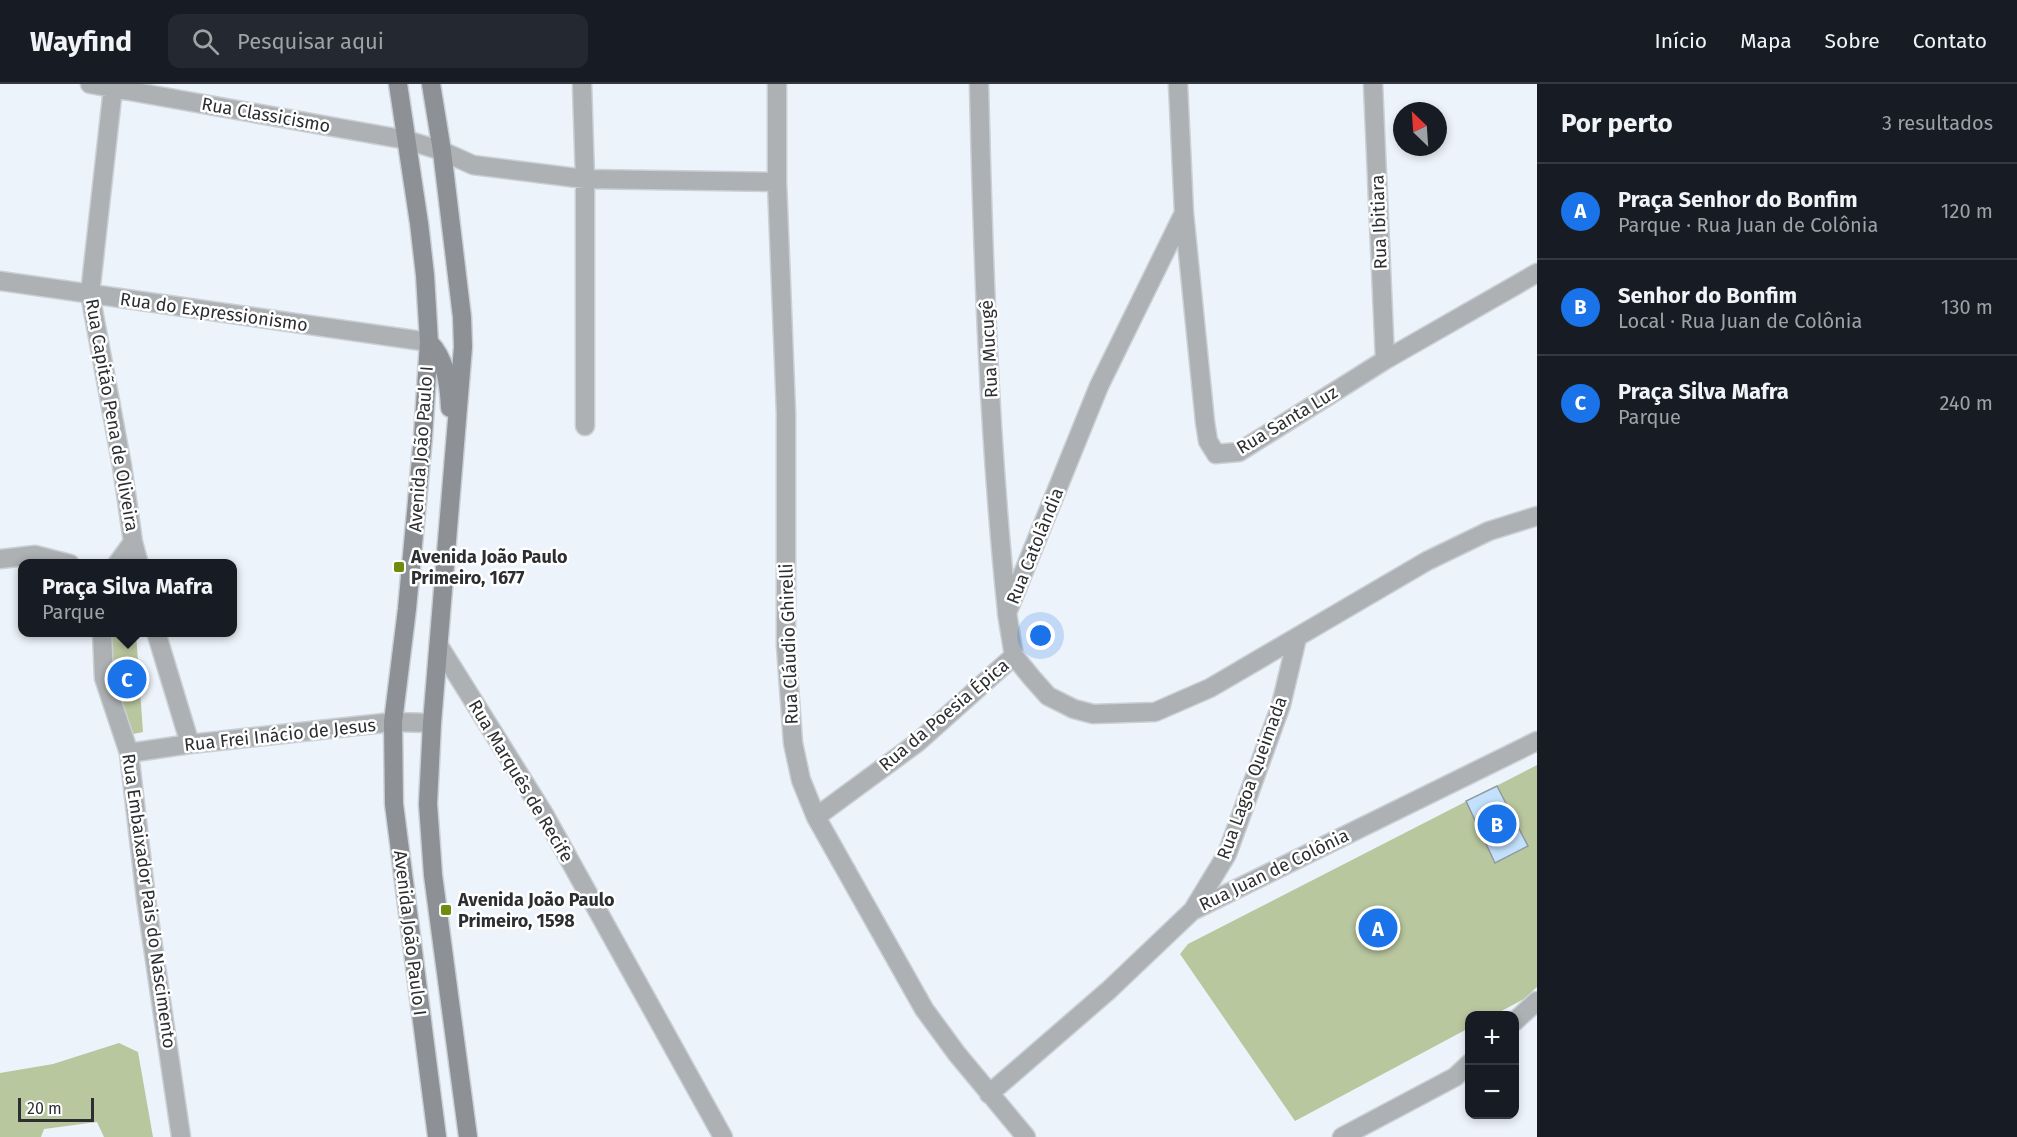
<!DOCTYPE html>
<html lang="pt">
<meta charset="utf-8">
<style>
body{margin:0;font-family:"Fira Sans",sans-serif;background:#242831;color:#f1f3f6}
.controls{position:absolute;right:18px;bottom:18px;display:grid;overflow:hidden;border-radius:12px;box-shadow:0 3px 9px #0003}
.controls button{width:54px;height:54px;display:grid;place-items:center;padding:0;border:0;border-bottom:2px solid #363941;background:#171b24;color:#f1f3f6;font:30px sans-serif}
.compass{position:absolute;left:1393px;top:18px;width:54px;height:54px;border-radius:50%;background:#171b24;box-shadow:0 3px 9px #0003;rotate:335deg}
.scale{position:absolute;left:18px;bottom:15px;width:76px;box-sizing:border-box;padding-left:6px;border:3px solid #2c2e31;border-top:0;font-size:16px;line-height:21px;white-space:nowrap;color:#2c2e31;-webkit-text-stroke:4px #fff;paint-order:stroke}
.you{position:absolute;left:1041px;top:552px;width:21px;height:21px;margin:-15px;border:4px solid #fff;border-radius:50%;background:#1a73e8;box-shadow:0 0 0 9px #1a73e833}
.badge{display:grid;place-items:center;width:39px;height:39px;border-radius:50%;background:#1a73e8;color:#fff;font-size:20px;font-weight:700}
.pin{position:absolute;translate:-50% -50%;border:3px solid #fff;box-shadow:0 2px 6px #0006}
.popup{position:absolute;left:18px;top:475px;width:219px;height:78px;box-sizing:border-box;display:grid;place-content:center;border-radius:12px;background:#171b24;filter:drop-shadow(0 2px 4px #0005);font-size:20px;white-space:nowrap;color:#9ea1a6}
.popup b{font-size:22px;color:#f1f3f6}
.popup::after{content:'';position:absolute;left:50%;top:100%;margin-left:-12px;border:12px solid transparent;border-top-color:#171b24}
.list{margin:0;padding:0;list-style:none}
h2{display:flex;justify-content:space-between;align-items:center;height:78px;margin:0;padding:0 24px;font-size:26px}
h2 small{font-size:20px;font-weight:400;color:#9ea1a6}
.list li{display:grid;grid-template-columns:39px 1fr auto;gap:18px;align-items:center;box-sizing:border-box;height:96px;padding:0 24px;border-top:2px solid #363941}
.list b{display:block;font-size:22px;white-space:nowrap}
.list p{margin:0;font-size:20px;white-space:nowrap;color:#9ea1a6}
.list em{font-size:20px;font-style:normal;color:#9ea1a6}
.icon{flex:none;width:33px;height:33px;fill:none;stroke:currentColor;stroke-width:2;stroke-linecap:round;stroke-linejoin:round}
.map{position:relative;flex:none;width:1537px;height:1053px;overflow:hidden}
header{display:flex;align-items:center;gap:36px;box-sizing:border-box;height:84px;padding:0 30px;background:#171b24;border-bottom:2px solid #363941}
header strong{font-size:28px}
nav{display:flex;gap:33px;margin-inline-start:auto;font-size:21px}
.search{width:420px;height:54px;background:#242831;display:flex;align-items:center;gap:15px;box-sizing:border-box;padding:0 21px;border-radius:12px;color:#9ea1a6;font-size:22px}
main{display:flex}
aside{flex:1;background:#171b24}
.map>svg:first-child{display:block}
.green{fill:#b9c79f}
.building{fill:#c3e1fd;stroke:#92999f;stroke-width:1.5}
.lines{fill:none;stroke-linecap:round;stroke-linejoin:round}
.street-casing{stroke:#c9d0d6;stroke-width:21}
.secondary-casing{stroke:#c9d0d6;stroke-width:21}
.street{stroke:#aeb1b4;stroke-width:18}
.secondary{stroke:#8d9195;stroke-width:18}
.poi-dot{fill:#6f8d0d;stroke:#fff;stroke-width:2}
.labels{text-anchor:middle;stroke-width:5;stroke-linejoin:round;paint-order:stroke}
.street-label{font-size:18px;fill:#2c2e31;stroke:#fff}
.poi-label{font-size:18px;font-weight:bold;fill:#2c2e31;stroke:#fff;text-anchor:start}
</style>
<header>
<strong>Wayfind</strong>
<div class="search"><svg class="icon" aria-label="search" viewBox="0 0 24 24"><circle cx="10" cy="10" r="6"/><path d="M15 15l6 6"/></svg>Pesquisar aqui</div>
<nav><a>Início</a><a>Mapa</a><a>Sobre</a><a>Contato</a></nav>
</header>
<main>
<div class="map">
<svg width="1537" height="1053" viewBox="0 0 1537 1053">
<rect width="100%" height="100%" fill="#ecf3fa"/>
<!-- green -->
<path class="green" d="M109,549H136L143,648L123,652Z
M1537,681V903L1524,915L1494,931L1470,932L1469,944L1295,1037L1180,870L1188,860Z
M119,959L138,968L153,1053H104L97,1038L44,1045L41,1053H0V989L53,980Z"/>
<!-- building -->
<path class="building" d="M1497,702L1528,762L1495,779L1466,717Z"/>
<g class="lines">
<defs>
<path id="street" d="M90,0L407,56L442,67L473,81L585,95L777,98
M111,0L113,4L90,210L122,382L133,458L139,480
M582,0L585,95V342
M777,0V98L786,329V561L793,659L801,696L816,733L924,925L957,970L1026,1053
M979,0C983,176 989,353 1007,527
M1178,0L1184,129L1099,302L1007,529L1014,572L1032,594L1048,612L1074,625L1093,630L1155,628L1210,604L1427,477L1489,447L1537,432
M1373,0L1385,276
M1184,129L1205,338L1208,357L1216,370L1239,368L1385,276L1537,189
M0,197L429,258
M0,475L35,471L70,480
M117,480L133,458
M102,548L104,594L129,669L146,815L181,1053
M156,548L190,660
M439,562L544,730L723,1053
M129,669L190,660L393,638L432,639
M816,733L918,658L1014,572
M1193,826L1227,770L1281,621L1297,554
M1514,938L1537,917
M989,1010L1109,906L1192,827L1537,657
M1342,1053L1455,993L1470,979"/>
<path id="secondary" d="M398,0L419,139L425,191L429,258L423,353L407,525L393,638L394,720L437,1053
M431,0L442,67L462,233L463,263L432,639L428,720L433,791L468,1053
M429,258C446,275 449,300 450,324"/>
</defs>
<!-- street casing -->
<use href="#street" class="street-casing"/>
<!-- secondary casing -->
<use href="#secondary" class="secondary-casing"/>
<!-- street -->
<use href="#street" class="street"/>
<!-- secondary -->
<use href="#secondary" class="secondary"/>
</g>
<!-- markers -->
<g class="poi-dot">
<rect x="393" y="477" width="12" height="12" rx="3"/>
<rect x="440" y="820" width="12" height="12" rx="3"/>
</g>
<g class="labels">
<!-- street labels -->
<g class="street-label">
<text transform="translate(266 31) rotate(10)" y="6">Rua Classicismo</text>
<text transform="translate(1379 138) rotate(-92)" y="6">Rua Ibitiara</text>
<text transform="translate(214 228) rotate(8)" y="6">Rua do Expressionismo</text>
<text transform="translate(989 265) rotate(-93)" y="6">Rua Mucugê</text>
<text transform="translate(112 331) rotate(80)" y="6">Rua Capitão Pena de Oliveira</text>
<text transform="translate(1287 336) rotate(-31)" y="6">Rua Santa Luz</text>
<text transform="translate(421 365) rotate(-86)" y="6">Avenida João Paulo I</text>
<text transform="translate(1035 462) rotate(-68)" y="6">Rua Catolândia</text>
<text transform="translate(789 560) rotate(-92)" y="6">Rua Cláudio Ghirelli</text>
<text transform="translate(944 631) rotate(-40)" y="6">Rua da Poesia Épica</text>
<text transform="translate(280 651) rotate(-6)" y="6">Rua Frei Inácio de Jesus</text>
<text transform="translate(1252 694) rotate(-70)" y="6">Rua Lagoa Queimada</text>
<text transform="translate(521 697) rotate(59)" y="6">Rua Marquês de Recife</text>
<text transform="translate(1274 786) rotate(-26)" y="6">Rua Juan de Colônia</text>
<text transform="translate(149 817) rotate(82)" y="6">Rua Embaixador Pais do Nascimento</text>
<text transform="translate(410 849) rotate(83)" y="6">Avenida João Paulo I</text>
</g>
<!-- poi labels -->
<g class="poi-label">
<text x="411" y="479">Avenida João Paulo<tspan x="411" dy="21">Primeiro, 1677</tspan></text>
<text x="458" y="822">Avenida João Paulo<tspan x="458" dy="21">Primeiro, 1598</tspan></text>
</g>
</g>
</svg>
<div class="controls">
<button>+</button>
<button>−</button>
</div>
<svg class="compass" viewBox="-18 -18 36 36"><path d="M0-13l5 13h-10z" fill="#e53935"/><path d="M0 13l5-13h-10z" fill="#9ea1a6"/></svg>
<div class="scale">20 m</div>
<div class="you"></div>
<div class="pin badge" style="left:1378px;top:844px">A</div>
<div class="pin badge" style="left:1497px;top:740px">B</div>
<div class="pin badge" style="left:127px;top:595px">C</div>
<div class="popup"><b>Praça Silva Mafra</b>Parque</div>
</div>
<aside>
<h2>Por perto<small>3 resultados</small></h2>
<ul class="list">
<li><span class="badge">A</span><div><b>Praça Senhor do Bonfim</b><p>Parque · Rua Juan de Colônia</p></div><em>120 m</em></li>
<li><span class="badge">B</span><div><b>Senhor do Bonfim</b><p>Local · Rua Juan de Colônia</p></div><em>130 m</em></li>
<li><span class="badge">C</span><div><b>Praça Silva Mafra</b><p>Parque</p></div><em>240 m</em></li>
</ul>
</aside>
</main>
